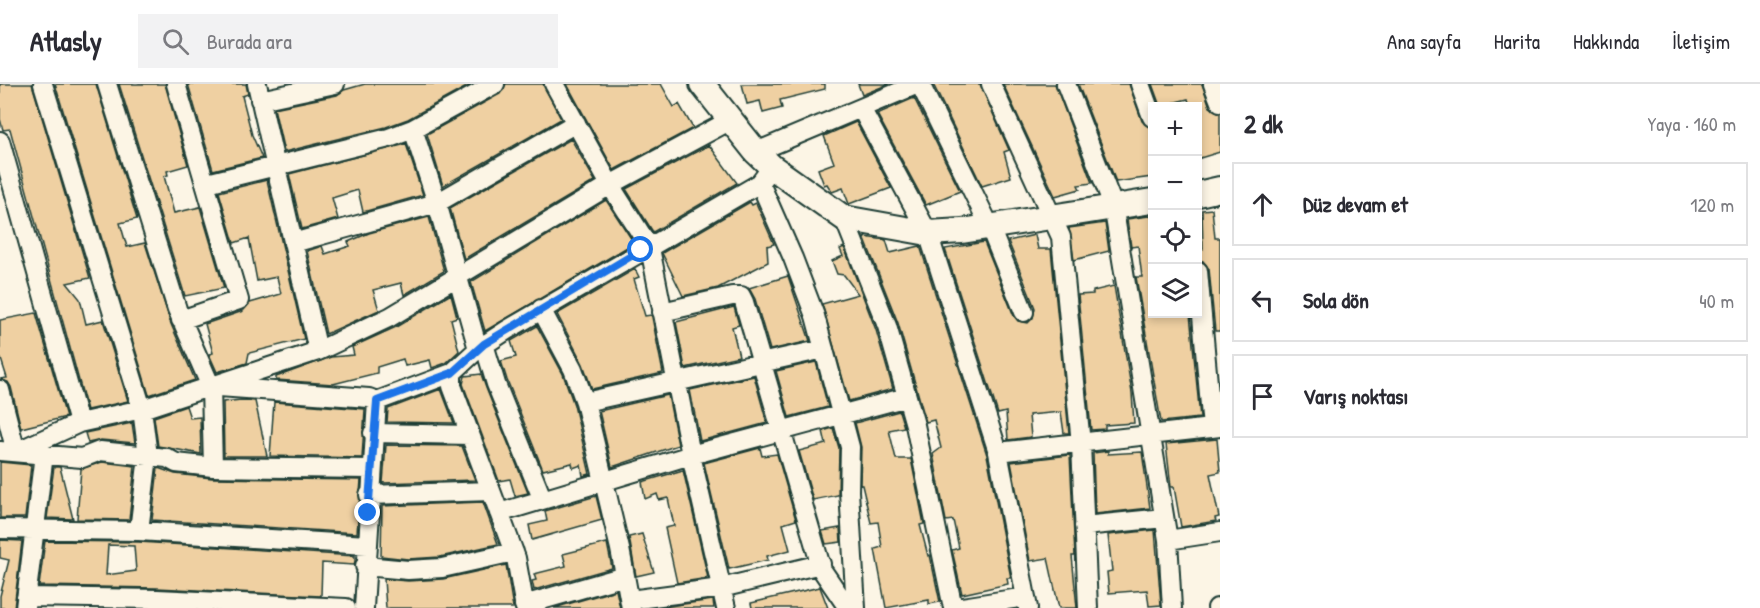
<!DOCTYPE html>
<html lang="tr">
<meta charset="utf-8">
<style>
body{margin:0;font-family:"Patrick Hand",sans-serif;background:#f2f2f3;color:#2b2b33}
.controls{position:absolute;right:18px;top:18px;display:grid;overflow:hidden;border-radius:0px;box-shadow:0 3px 9px #0003}
.controls button{width:54px;height:54px;display:grid;place-items:center;padding:0;border:0;border-bottom:2px solid #e1e1e2;background:#fff;color:#2b2b33;font:30px sans-serif}
.stop{position:absolute;width:18px;height:18px;margin:-14px;border:4px solid #1a73e8;border-radius:50%;background:#fff}
.stop.end{background:#1a73e8;border-color:#fff;box-shadow:0 2px 6px #0008}
.list{margin:0;padding:0;list-style:none}
h2{display:flex;justify-content:space-between;align-items:center;height:78px;margin:0;padding:0 24px;font-size:26px}
h2 small{font-size:20px;font-weight:400;color:#7c7c81}
.list li{display:grid;grid-template-columns:39px 1fr auto;gap:18px;align-items:center;box-sizing:border-box;height:84px;margin:0 12px 12px;padding:0 12px;border:2px solid #e1e1e2;border-radius:0px}
.list b{display:block;font-size:22px;white-space:nowrap}
.list em{font-size:20px;font-style:normal;color:#7c7c81}
.icon{flex:none;width:33px;height:33px;fill:none;stroke:currentColor;stroke-width:2;stroke-linecap:round;stroke-linejoin:round}
.map{position:relative;flex:none;width:1220px;height:524px;overflow:hidden}
header{display:flex;align-items:center;gap:36px;box-sizing:border-box;height:84px;padding:0 30px;background:#fff;border-bottom:2px solid #e1e1e2}
header strong{font-size:28px}
nav{display:flex;gap:33px;margin-inline-start:auto;font-size:21px}
.search{width:420px;height:54px;background:#f2f2f3;display:flex;align-items:center;gap:15px;box-sizing:border-box;padding:0 21px;border-radius:0px;color:#7c7c81;font-size:22px}
main{display:flex}
aside{flex:1;background:#fff}
.map>svg:first-child{display:block}
.building{fill:#efd0a2;stroke:#1f3d34;stroke-width:1.5;fill-rule:evenodd}
.lines{fill:none;stroke-linecap:round;stroke-linejoin:round}
.minor-casing{stroke:#1f3d34;stroke-width:22}
.major-casing{stroke:#1f3d34;stroke-width:28}
.minor{stroke:#fcf5e5;stroke-width:18}
.major{stroke:#fcf5e5;stroke-width:24}
.route{stroke:#1a73e8;stroke-width:8}
</style>
<header>
<strong>Atlasly</strong>
<div class="search"><svg class="icon" aria-label="search" viewBox="0 0 24 24"><circle cx="10" cy="10" r="6"/><path d="M15 15l6 6"/></svg>Burada ara</div>
<nav><a>Ana sayfa</a><a>Harita</a><a>Hakkında</a><a>İletişim</a></nav>
</header>
<main>
<div class="map">
<svg width="1220" height="524" viewBox="0 0 1220 524">
<rect width="100%" height="100%" fill="#fcf5e5"/>
<filter id="ink" filterUnits="userSpaceOnUse"><feTurbulence type="fractalNoise" baseFrequency=".0167" numOctaves="2"/><feDisplacementMap in="SourceGraphic" scale="12" xChannelSelector="R" yChannelSelector="G"/><feConvolveMatrix kernelMatrix="1 2 1 2 8 2 1 2 1" color-interpolation-filters="sRGB"/></filter>
<g filter="url(#ink)">
<!-- building -->
<path class="building" d="M0,0H32L90,194L67,199L80,215L86,240L103,236L128,317L87,326L10,45L3,46L0,35Z
M55,0H96L137,135L120,139L127,163L145,159L171,240L195,296L149,311Z
M119,0H165L188,81L167,87L168,91L164,92L174,129L200,123L224,204L185,212Z
M188,0H246L248,10L242,12L252,51L262,74L213,86Z
M365,0H472L408,35L386,43L284,68L274,24L337,11L344,6Z
M506,0H543L561,35L443,102L427,50L500,10Z
M567,0H661L674,23L679,20L693,44L614,86Z
M742,0H825V5L780,16L782,24L763,29L760,17L747,20Z
M858,0H889L862,11Z
M933,0H980L1009,66L1004,68L1011,93L982,102Z
M1003,0H1055L1092,99L1078,101L1080,105L1055,112Z
M1078,0H1129L1142,37L1152,44V93L1116,98Z
M1152,0H1202L1210,23L1220,29V68L1197,75V22H1190L1188,15L1160,22Z
M914,14L960,107L926,121L877,30Z
M856,38L891,104L849,120L843,104L832,108L827,100L824,101L818,85L834,79L824,52Z
M571,55L595,97L464,175L450,124Z
M406,60L423,111L363,128L358,106L332,114L338,135L302,145L289,90Z
M709,61L737,99L653,148L626,105Z
M267,96L304,255L249,269L247,279L217,288L209,270L213,269L205,240L243,227L250,219L281,210L277,193L257,197L249,154L234,159L219,108Z
M606,116L634,159L485,247L471,198Z
M750,118L752,121L756,119L774,160L767,162L768,178L718,204L683,212L662,169Z
M1212,125L1215,154H1220V247H1215L1209,185L1203,177L1197,176V165H1203L1202,126Z
M1149,132L1152,133V230H1190L1200,334L1161,338L1136,193H1142L1138,162L1131,163L1127,135Z
M429,133L444,187L404,211L401,199L373,206L379,226L326,250L307,167L322,162L325,170L350,162L348,158L369,149Z
M1105,139L1109,167L1074,176L1069,144Z
M1035,151L1038,165H1051L1069,349H1064L1061,328L1029,331L1031,353L1008,356L1006,328L998,330L945,165L984,158L1014,232L1018,237L1028,239L1033,234L1035,224L1008,157Z
M864,153L886,156L890,169L920,162L987,371L1011,494H1007L1008,500L962,510L952,466L959,464L953,436L946,437L933,370L941,364L934,336L926,338L898,239Z
M844,163L876,246L893,305L849,317L822,220L858,210L844,191L837,190L832,177L843,172L840,165Z
M635,185L639,193L634,195L645,232L651,231L652,233L663,289L592,305L583,280L557,230Z
M788,192L810,257L770,266L755,215L749,204Z
M1113,196L1132,309L1134,339L1105,341V345L1091,346L1078,211L1093,210V207L1114,202Z
M451,210L457,233L451,235L459,267L446,279L432,284L430,276L405,282L403,275L377,283V289L333,300L276,296V293L331,273L354,271L352,263L396,243Z
M734,223L739,241L732,243L739,272L685,284L676,238Z
M36,229L66,333L21,344L11,303L8,298L0,295L7,294L0,272V236Z
M537,242L563,290L574,321L590,390L583,392L581,381L573,384L572,379L543,386L507,296L501,277L516,273L511,257Z
M816,278L828,323L789,333L776,287Z
M481,290L486,304L528,409L515,412L510,395L499,397L463,300L465,292Z
M754,292L767,339L700,357L690,306Z
M441,305L454,339L387,338L388,325Z
M668,311L678,361L612,383L599,327Z
M241,316L255,317L267,372H224L223,318Z
M274,318L365,325L362,374L270,372Z
M186,322L190,334L200,333L201,370L158,362L154,333Z
M899,327L904,343L889,346L896,375H911L924,440L920,441L928,472L930,471L940,518L929,520V516L886,524L875,465L882,463L878,438L871,439L862,401H860L861,363L855,339Z
M132,339L135,359L101,356L88,359L85,349Z
M833,344L839,364L838,411L813,416L799,367L826,360L823,347Z
M1217,355L1220,388L1210,390L1219,433L1215,434L1216,437L1181,443L1174,403H1171L1166,360Z
M386,361L462,362L475,396L383,399Z
M760,364L762,372L777,370L796,436L783,440L790,466L767,472L768,476L729,485L704,379Z
M1108,367V370L1142,368L1150,424L1095,430L1093,369Z
M1070,371L1075,472H1072L1077,524H1059L1048,474L1030,477L1011,378Z
M0,378L31,381L25,434H0Z
M102,378L135,382L129,436L77,435L81,385Z
M54,383H60L73,435L47,434Z
M158,384L175,390L212,394L361,396L357,449L152,436Z
M683,386L708,494L677,499L665,444L674,442L668,414L659,416L657,410L645,415L642,398Z
M596,412L602,436L532,456L529,441L547,437L545,427Z
M483,418L498,460L440,473L408,475L381,472L382,422Z
M840,444L841,458L826,460L822,447Z
M1155,446L1161,521L1149,522L1147,506L1109,509L1107,488L1112,487L1108,451Z
M642,450L654,488L636,492L629,453Z
M0,456L22,457L14,524H0V512L9,476L0,474Z
M45,457L139,458L355,472V477L354,481L322,479L321,512L157,504L39,502ZM108,461L134,462L136,487L106,491Z
M607,459L612,484L534,506L532,497L536,496L534,490L566,482L563,470Z
M506,481L513,524H386L384,495L408,497L443,495Z
M820,503L828,524H752L751,519Z
M616,506L620,524H554Z
M713,516L714,524H655Z"/>
<g class="lines">
<defs>
<path id="minor" d="M43,0L142,325L148,372L139,447
M107,0L177,225L211,303L213,383
M176,0L239,216L181,236
M257,0L318,267
M554,0L610,101L650,164L691,371L726,524
M920,0L989,141L1024,228
M991,0L1061,153L1081,360L1088,524
M1066,0L1113,121L1168,456L1172,524
M1140,0L1152,33
M1213,0L1220,18
M260,16L335,0
M861,24L928,149L998,368L1028,524
M413,45L437,119L478,265
M0,57L79,339
M756,68L918,0
M207,99L389,54L413,45L495,0
M760,99L793,174L815,232L850,363L849,407L856,524
M844,134L887,242L915,341L953,524
M293,159L437,119L576,39
M1198,187L1212,344
M541,225L573,285L585,318L620,465L631,524
M662,228L732,212H741L744,218L822,486L848,524
M484,260L496,300L542,414
M452,289V302L516,474L525,524
M219,303L369,314L377,317L452,289L478,265L507,246L760,99L772,83
M0,306L16,368L79,339L142,325L318,267L390,233L610,101L729,37
M585,318L824,265
M373,349L470,351
M0,367L82,374L100,367L167,374L176,379L213,383L371,385
M998,368L1220,343
M369,411L491,407
M499,429L691,371L907,313
M1084,442L1164,434
M0,445L139,447L367,461
M1168,456L1220,448
M365,482L408,486L442,484L514,468
M26,513L157,515L346,524
M630,516L721,504L821,480
M524,521L625,492
M25,524L44,370
M364,524L377,317
M956,524L1026,513
M1217,524H1220"/>
<path id="major" d="M702,0L756,68L772,83L844,134L928,149L962,147L1152,117
M1198,110L1220,105"/>
</defs>
<!-- minor casing -->
<use href="#minor" class="minor-casing"/>
<!-- major casing -->
<use href="#major" class="major-casing"/>
<!-- minor -->
<use href="#minor" class="minor"/>
<!-- major -->
<use href="#major" class="major"/>
</g>
</g>
<g class="lines" filter="url(#ink)">
<!-- route -->
<path class="route" d="M368,429L377,317L452,289L484,260L641,166"/>
</g>
</svg>
<div class="controls">
<button>+</button>
<button>−</button>
<button><svg class="icon" aria-label="locate" viewBox="0 0 24 24"><circle cx="12" cy="12" r="6"/><path d="M12 2v4M12 18v4M2 12h4M18 12h4"/></svg></button>
<button><svg class="icon" aria-label="layers" viewBox="0 0 24 24"><path d="M12 4l9 5-9 5-9-5zM3 14l9 5 9-5"/></svg></button>
</div>
<div class="stop" style="left:641px;top:166px"></div>
<div class="stop end" style="left:368px;top:429px"></div>
</div>
<aside>
<h2>2 dk<small>Yaya · 160 m</small></h2>
<ul class="list">
<li><svg class="icon" aria-label="ahead" viewBox="0 0 24 24"><path d="M12 20V5M6 11l6-6 6 6"/></svg><div><b>Düz devam et</b></div><em>120 m</em></li>
<li><svg class="icon" aria-label="left" viewBox="0 0 24 24"><path d="M17 20v-9H6M10 6l-5 5 5 5"/></svg><div><b>Sola dön</b></div><em>40 m</em></li>
<li><svg class="icon" aria-label="arrive" viewBox="0 0 24 24"><path d="M6 21V4h12l-3 4 3 4H6"/></svg><div><b>Varış noktası</b></div></li>
</ul>
</aside>
</main>
